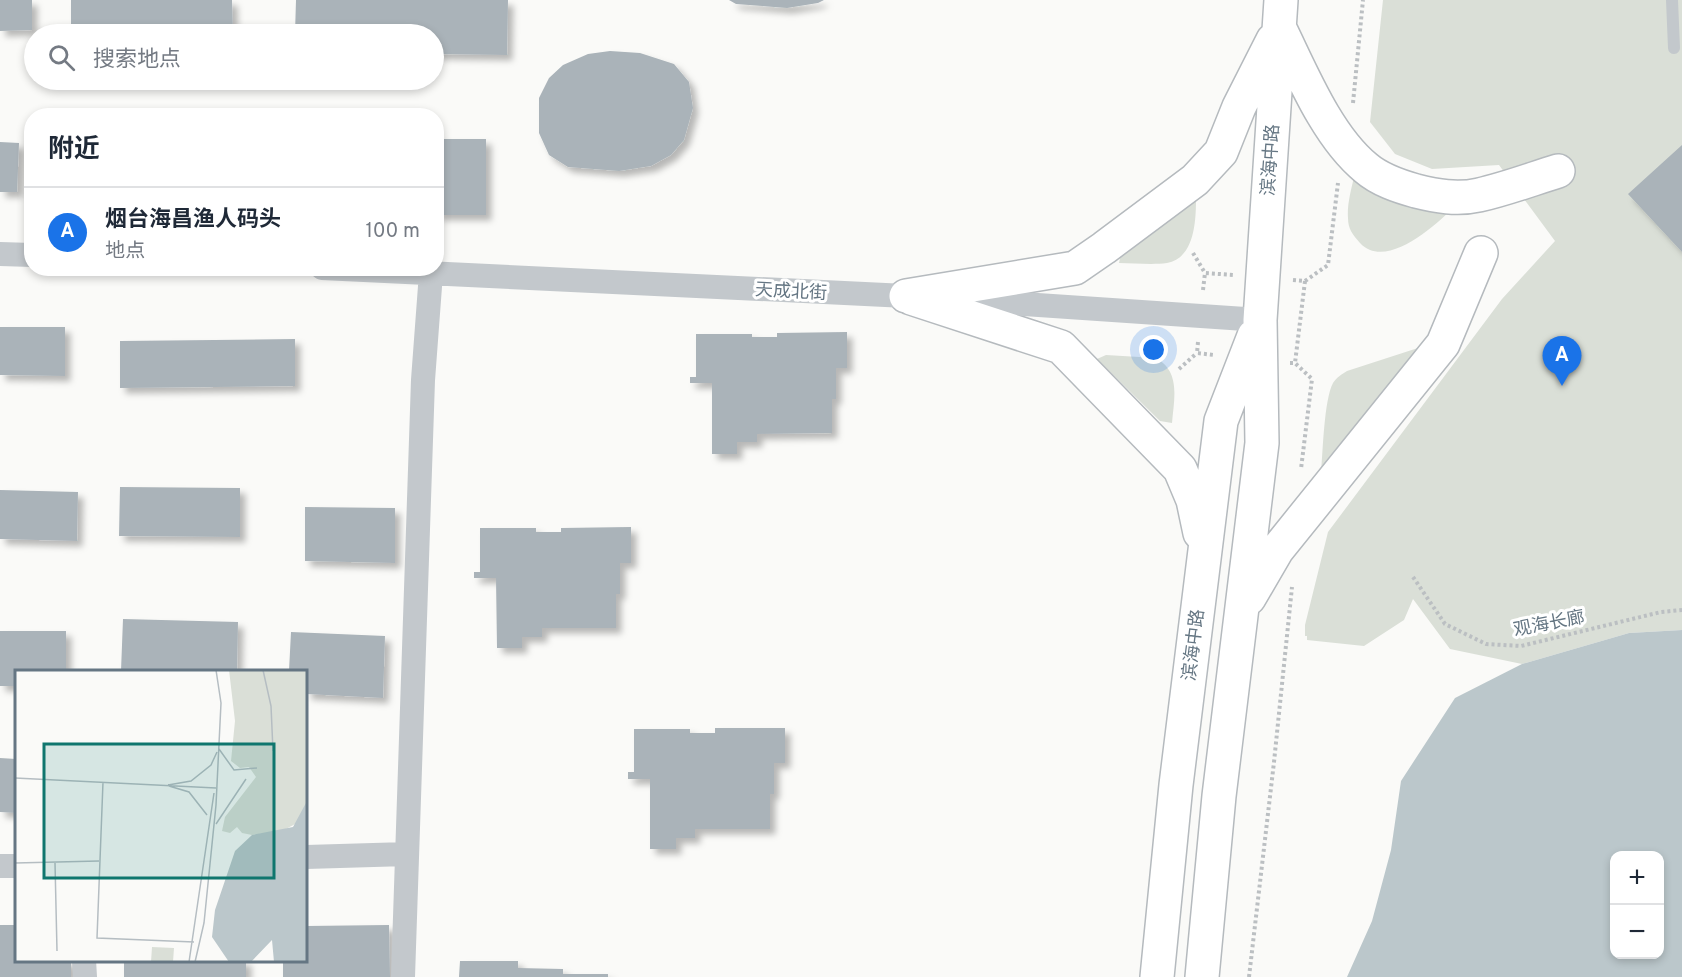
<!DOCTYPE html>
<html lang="zh">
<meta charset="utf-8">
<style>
body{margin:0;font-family:Overpass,"Noto Sans SC",sans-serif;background:#f2f2f3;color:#1f2937}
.controls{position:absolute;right:18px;bottom:18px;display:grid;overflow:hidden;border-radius:12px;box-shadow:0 3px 9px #0003}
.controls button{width:54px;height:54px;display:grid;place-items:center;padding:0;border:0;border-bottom:2px solid #e0e1e3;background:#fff;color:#1f2937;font:30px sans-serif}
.you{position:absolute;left:1154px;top:350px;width:21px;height:21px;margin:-15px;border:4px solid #fff;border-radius:50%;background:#1a73e8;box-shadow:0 0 0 9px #1a73e833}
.badge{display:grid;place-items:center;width:39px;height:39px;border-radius:50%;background:#1a73e8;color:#fff;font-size:20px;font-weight:700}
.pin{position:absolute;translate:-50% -50px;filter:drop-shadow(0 2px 3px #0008)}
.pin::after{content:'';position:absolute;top:32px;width:21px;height:18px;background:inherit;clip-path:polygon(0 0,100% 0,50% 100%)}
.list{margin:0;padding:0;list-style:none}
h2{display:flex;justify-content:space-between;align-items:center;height:78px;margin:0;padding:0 24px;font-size:26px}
h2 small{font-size:20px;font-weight:400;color:#747a83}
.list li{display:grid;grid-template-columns:39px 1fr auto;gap:18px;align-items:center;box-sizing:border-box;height:90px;padding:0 24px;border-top:2px solid #e0e1e3}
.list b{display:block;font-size:22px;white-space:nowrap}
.list p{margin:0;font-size:20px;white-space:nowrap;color:#747a83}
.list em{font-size:20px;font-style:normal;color:#747a83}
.icon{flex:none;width:33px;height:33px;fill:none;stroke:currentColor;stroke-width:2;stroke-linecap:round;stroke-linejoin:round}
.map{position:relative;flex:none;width:1682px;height:977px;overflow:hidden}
.search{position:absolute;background:#fff;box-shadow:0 3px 9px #0003;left:24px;top:24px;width:420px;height:66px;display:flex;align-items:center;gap:15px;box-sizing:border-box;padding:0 21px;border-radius:33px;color:#747a83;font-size:22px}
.panel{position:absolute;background:#fff;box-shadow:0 3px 9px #0003;left:24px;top:108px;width:420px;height:168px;border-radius:24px}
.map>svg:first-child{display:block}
.green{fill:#dadfd7}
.water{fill:#bbc7cb;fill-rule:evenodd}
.building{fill:#aab3b9;filter:url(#shadow)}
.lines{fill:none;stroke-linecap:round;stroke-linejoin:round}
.primary-casing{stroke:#b5babe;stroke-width:36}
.path{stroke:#bbbfc2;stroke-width:4;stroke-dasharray:3 3;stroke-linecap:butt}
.lane{stroke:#c3c8cc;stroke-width:12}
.street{stroke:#c3c8cc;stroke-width:24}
.primary{stroke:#fff;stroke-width:33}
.labels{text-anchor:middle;stroke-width:6;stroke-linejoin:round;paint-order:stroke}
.street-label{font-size:18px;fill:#657683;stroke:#fff}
.inset-road{fill:none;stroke:#b5bdc2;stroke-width:1.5}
.view{fill:#0f766e;fill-opacity:0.15;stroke:#0f766e;stroke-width:3}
.inset-edge{fill:none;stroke:#657683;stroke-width:3}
</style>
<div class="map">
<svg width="1682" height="977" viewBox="0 0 1682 977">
<defs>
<filter id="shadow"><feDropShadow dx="5.5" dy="5.5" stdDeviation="3" flood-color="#0004"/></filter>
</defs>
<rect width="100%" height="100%" fill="#fafaf8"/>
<!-- green -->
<path class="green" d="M1383,0H1682V630L1629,633L1522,664L1450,649L1413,599L1404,620L1364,646L1307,640V636H1305V625L1328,532L1502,299L1555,241L1499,165L1432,169L1395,154L1370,122Z
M1354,177L1455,206C1436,225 1386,271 1360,243C1353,235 1348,229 1348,218C1347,205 1351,190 1354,177Z
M1196,198C1196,220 1195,258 1167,263C1152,265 1134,263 1119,263L1120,258Z
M1421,347L1321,472C1323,451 1324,400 1333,383C1336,378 1342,374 1347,371Z
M1106,355L1156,358C1181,372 1174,399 1172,423L1160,421L1097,359Z"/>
<!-- water -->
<path class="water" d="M1682,630V977H1347L1372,921L1391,850L1401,781L1455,698L1522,664L1629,633ZM1614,856H1660V954H1614Z"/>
<!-- building -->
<path class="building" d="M0,0H32V30L0,31Z
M71,0H232L233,34H71Z
M296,0H508L507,55L434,54V34H295Z
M729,0H824L818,3L787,8L736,4Z
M610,51L640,53L674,64L689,82L693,108L684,140L671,155L651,166L619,171L568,167L549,155L539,133V98L549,78L563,65L588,54Z
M436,139H486V215H436Z
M0,142L19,143L17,192H0Z
M1682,145V252L1628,194Z
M0,327H65V376L0,375Z
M847,332V368H836V399H832V433L757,434V442H737V454H712V383H690V377H696V334H752V337H777V333Z
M295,339V386L120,388V341Z
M120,487L240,488V537L119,536Z
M0,490L78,492L77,541L0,539Z
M305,507L395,508V563L305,561Z
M631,527V563H620V594H616V628H542V637H522V648H497L496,578H474V572H480V528H536V532H561V528Z
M123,619L238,622L237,671H121Z
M0,631H66V671H16V686H0Z
M291,632L385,636L383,698L306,694V671H289Z
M715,728H785V763H774V794H770V829H695V838H676V849H650V779H628V772H634V729H690V733H715Z
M0,758L16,759V813L0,812Z
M0,925H16V960H71V977H0Z
M389,925L390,977H283V960H306V926Z
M124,960H246V977H124Z
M460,961H518V968L563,969V974H608V977H459Z"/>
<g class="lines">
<defs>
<path id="primary" d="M1280,29C1302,74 1327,136 1366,168C1380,180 1398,186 1416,191C1436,196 1457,200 1479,195C1506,189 1532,179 1558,171
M906,296L1075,268L1104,248L1195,180L1221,152L1239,107L1273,40
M911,298L1061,347L1180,469L1193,500L1200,533
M1249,598L1277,550L1443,344L1481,253
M1157,977L1176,785L1221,421L1254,336
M1202,977L1219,796L1262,443L1260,320L1281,0"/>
</defs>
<!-- primary casing -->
<use href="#primary" class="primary-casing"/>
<!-- path -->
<path class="path" d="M1353,103L1363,0
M1193,253L1205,273
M1293,280L1305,281L1295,363
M1305,281L1328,265L1338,183
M1203,290L1205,273L1234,275
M1198,342L1197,353L1214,355
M1290,363H1295L1312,379L1301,469
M1179,369L1197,353
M1413,577L1445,624L1486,644L1521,646L1661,612L1682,610
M1249,977L1274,762L1292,587"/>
<!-- lane -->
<path class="lane" d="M1672,0L1674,48"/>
<!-- street -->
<path class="street" d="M0,254L32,255
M322,268L906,296L1260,320
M306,857L407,854
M0,866H16
M84,960L85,977
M403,977L423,380L431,273"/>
<!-- primary -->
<use href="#primary" class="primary"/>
</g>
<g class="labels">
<!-- street labels -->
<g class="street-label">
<text transform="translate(1270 160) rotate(-86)" y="6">滨海中路</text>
<text transform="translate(791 291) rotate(3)" y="6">天成北街</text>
<text transform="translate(1549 623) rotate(-11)" y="6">观海长廊</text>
<text transform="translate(1193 645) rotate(-83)" y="6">滨海中路</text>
</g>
</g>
<!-- overview -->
<g transform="translate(15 670)">
<rect width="292" height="292" fill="#fafaf8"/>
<path d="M214,0H292V131L282,153L269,160L237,165L227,163L222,157L215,163L207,161L210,147L241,107L234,97L225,98L216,91L220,51ZM137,277L159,278L158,292H136Z" fill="#dadfd7"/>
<path d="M292,131V292H259L257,270L236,292H214L197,267L200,240L220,181L237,165L278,157Z" fill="#bbc7cb"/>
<path class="inset-road" d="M248,0L256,36L258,81M204,79L219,100L242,98M0,108L201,118M88,112L82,268L179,272M153,115L176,111L196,95L202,82M154,116L174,122L192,145M201,154L231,109M0,193L84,191M40,193L42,281M174,292L199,123M180,292L189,253L201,135L206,33L201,0"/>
<path class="view" d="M29,74H259V208H29Z"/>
<rect width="292" height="292" class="inset-edge"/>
</g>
</svg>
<div class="controls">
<button>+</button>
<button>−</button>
</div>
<div class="you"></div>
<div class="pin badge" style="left:1562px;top:386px">A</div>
<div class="search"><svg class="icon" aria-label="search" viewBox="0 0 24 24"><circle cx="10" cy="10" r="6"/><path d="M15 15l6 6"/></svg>搜索地点</div>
<section class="panel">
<h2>附近<small></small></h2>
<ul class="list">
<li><span class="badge">A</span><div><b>烟台海昌渔人码头</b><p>地点</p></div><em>100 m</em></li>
</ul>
</section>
</div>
